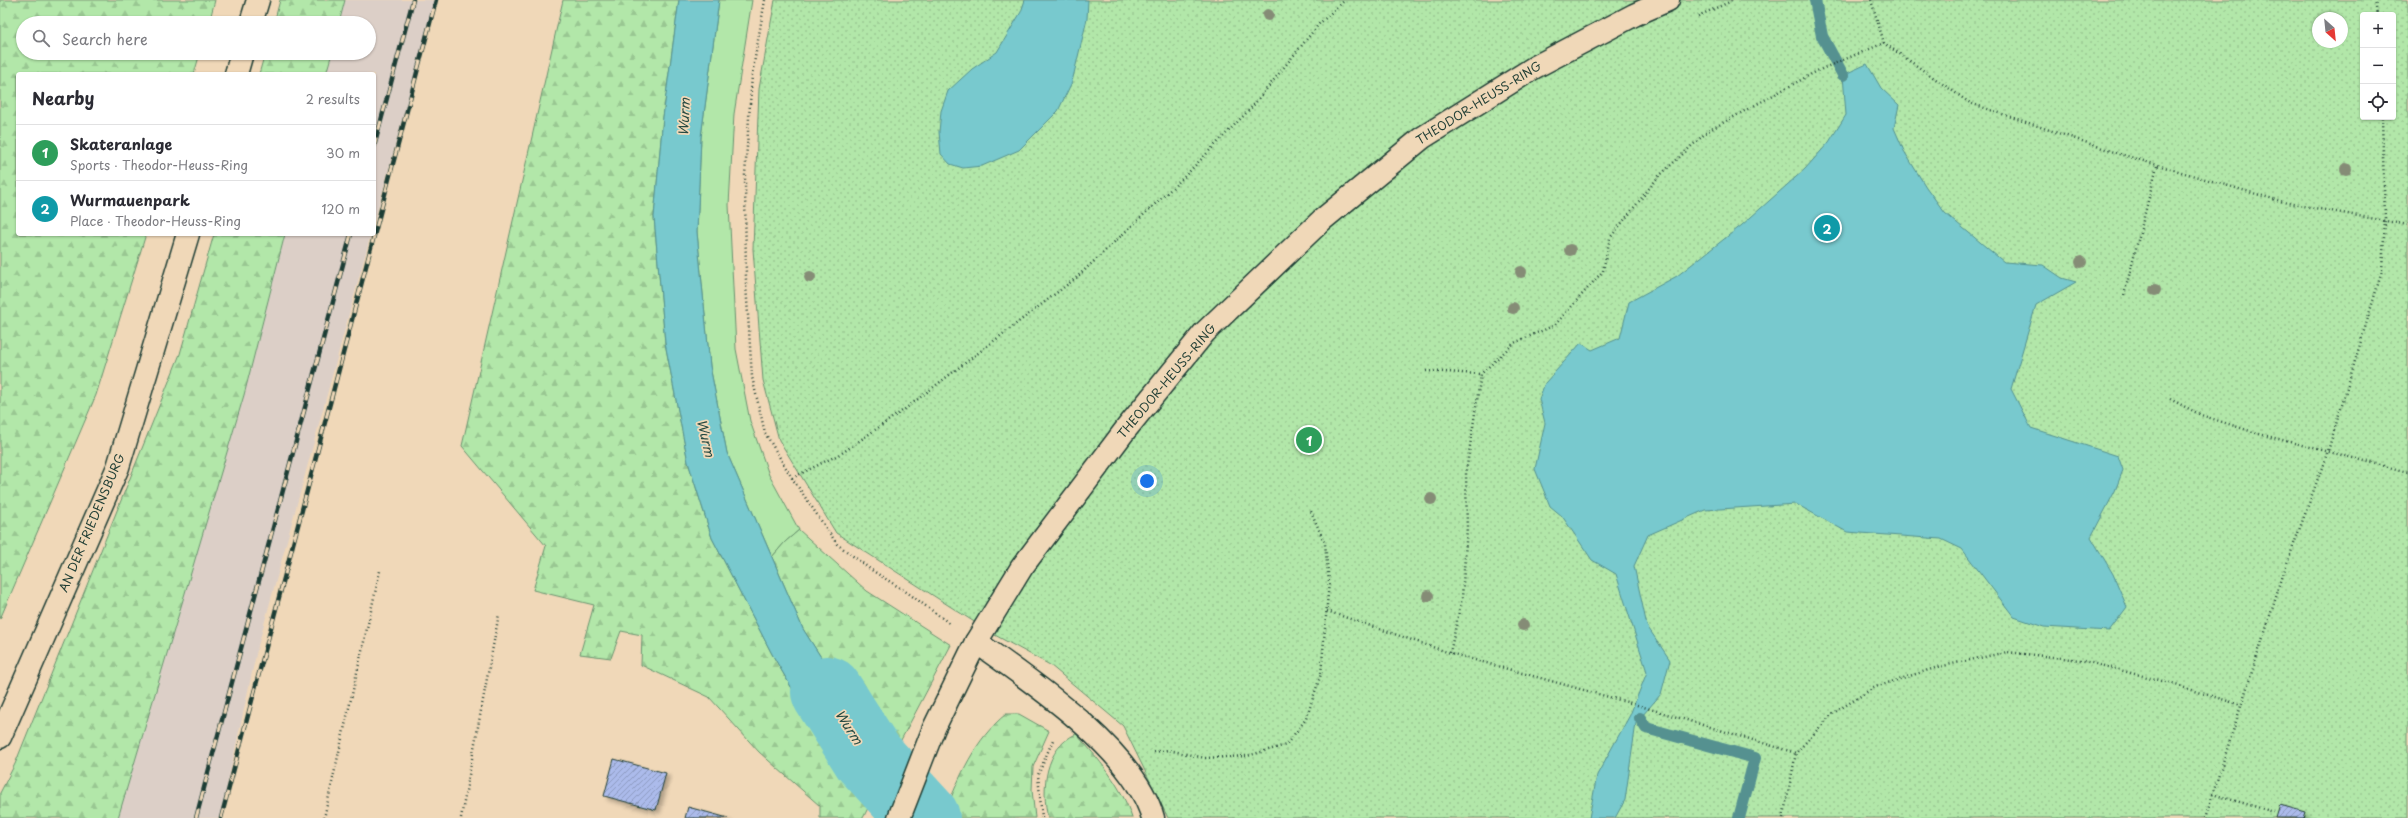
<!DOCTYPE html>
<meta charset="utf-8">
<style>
body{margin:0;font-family:"Playpen Sans",sans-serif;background:#f2f2f3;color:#2b2b33}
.controls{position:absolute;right:12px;top:12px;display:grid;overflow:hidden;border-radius:4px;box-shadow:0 1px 3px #0004}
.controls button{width:36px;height:36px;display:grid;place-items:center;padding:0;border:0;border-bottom:1px solid #e1e1e2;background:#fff;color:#2b2b33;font:20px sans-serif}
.compass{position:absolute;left:2312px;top:12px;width:36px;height:36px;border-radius:50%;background:#fff;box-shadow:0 1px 3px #0004;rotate:153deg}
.you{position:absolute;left:1147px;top:481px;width:14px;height:14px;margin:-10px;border:3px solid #fff;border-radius:50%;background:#1a73e8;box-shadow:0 0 0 6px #1a73e833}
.badge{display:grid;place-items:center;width:26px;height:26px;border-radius:50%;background:#0b8043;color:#fff;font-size:13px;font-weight:700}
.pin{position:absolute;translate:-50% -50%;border:2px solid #fff;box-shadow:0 1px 4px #0006}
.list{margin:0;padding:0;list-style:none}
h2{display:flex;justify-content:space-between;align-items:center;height:52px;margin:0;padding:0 16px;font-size:17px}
h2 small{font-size:13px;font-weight:400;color:#7c7c81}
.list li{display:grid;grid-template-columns:26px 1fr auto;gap:12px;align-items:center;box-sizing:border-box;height:56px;padding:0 16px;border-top:1px solid #e1e1e2}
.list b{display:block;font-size:15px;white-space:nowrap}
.list p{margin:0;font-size:13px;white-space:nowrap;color:#7c7c81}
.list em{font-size:13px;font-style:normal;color:#7c7c81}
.icon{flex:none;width:22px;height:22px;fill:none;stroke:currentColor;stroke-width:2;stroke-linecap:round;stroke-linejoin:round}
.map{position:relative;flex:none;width:2408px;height:818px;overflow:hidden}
.search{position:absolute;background:#fff;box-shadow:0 1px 3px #0004;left:16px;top:16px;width:360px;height:44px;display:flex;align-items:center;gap:10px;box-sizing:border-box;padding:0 14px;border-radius:22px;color:#7c7c81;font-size:15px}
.panel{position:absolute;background:#fff;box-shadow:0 1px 3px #0004;left:16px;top:72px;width:360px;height:164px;border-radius:4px}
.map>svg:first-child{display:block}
.built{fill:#dccfc7}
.grass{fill:#b2e7a9;stroke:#68926e}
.forest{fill:url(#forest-firs);stroke:#68926e}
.park{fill:url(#park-dots);stroke:#68926e;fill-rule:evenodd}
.water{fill:#78c9ce;stroke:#549190}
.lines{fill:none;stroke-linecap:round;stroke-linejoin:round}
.stream{stroke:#549190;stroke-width:12}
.river{stroke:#78c9ce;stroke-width:72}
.building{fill:url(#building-hatch);stroke:#1f3d34;filter:url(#shadow)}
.lane-casing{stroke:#1f3d34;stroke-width:25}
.street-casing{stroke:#1f3d34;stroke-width:25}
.secondary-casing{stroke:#1f3d34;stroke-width:25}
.path{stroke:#1f3d34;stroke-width:2.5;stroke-dasharray:1 3;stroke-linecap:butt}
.lane{stroke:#f0d8b8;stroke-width:22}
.street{stroke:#f0d8b8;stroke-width:22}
.secondary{stroke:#f0d8b8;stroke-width:22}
.rail-casing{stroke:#1f3d34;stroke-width:4.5}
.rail{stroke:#f0d8b8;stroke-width:3;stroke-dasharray:9;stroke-linecap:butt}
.tree{fill:#858c76}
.labels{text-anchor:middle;stroke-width:3.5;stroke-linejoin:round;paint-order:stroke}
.street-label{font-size:12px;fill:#1f3d34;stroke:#f0d8b8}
.water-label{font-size:13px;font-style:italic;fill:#284b43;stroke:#f0d8b8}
</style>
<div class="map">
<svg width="2408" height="818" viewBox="0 0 2408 818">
<defs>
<pattern id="forest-firs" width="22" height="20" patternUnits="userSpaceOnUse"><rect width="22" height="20" fill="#b2e7a9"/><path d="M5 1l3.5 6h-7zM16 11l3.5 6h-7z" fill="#99c792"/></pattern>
<pattern id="park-dots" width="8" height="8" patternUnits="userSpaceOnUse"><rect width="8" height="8" fill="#b2e7a9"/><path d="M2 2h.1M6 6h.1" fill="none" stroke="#99c792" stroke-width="1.8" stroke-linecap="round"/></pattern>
<pattern id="building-hatch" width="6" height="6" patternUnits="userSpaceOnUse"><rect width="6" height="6" fill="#acbbeb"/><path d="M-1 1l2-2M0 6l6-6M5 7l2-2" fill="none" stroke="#8b99bf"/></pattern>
<filter id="shadow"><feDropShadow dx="3.5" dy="3.5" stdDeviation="2" flood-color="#0004"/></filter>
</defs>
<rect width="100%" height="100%" fill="#f0d8b8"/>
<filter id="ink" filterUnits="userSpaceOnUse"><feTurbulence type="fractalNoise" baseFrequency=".025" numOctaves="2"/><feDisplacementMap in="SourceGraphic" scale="8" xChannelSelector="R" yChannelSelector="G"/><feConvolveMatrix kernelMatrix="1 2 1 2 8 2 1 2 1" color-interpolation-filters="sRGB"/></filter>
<g filter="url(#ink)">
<!-- built -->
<path class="built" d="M345,0H435L374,223V74H326L332,53H369V23H339Z
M285,234H371L257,650L220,818H118L244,395Z"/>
<!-- grass -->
<path class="grass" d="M719,0H752L734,114L729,205L736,349L750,421L769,475L799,530L785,542L772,557L727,453L710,366L697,232L701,137Z"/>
<!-- forest -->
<path class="forest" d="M0,0H215L209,23H23V53H200L194,74H18V234H146L96,395L0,619Z
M280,0H345L339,23H274Z
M563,0H679L663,117L654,217L665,343L688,462L712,538L772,654L815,728L871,802L863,818H820V806L759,752L709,697L641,665L642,635L621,631L611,658L580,654L594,605L533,590L546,546L462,446Z
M265,53H332L326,74H259Z
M214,234H285L244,395L118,818H0V793L15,764L180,354Z
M799,530L867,591L951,645L891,759L847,698L803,629L772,557L785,542Z
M1006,714H1019L1049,731L1033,767L1032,790L1035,818H949L945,813C959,777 975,739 1006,714Z
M1076,734C1098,758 1122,786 1132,818H1048C1041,788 1045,748 1076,734Z"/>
<!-- park -->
<path class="park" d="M775,0H2408V818H1168L1123,726L1050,665L993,634L836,533L779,440L763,380L753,249L759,89ZM2363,15H2393V117H2363ZM2318,18H2342V42H2318Z"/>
<!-- water -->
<path class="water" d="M679,0H719L701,137L697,232L710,366L727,453L803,629L847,698L891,759L871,802L815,728L772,654L712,538L688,462L665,343L654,217L663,117Z
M1025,0H1088L1087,19L1072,82L1058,111L1019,150L982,166L963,168L950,164L941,154L939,132L941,111L948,91L972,69L997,52L1021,12Z
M1867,64L1881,88L1899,105L1894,128L1904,151L1926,187L1945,213L2004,262L2043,265L2062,278L2076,282L2036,305L2011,389L2031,428L2118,456L2123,470L2115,491L2091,537L2113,574L2127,607L2109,631L2044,627L2014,617L1962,549L1941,539L1847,532L1796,504L1705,510L1648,535L1634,566L1647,626L1670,660L1661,694L1636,723L1625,800L1615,818H1589L1597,775L1630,715L1647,672L1616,574L1592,560L1562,516L1550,506L1535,469L1545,423L1539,399L1545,383L1581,343L1592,350L1620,338L1629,302L1677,276L1742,225L1805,169L1829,142L1846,115L1843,75Z"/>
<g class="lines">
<!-- stream -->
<path class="stream" d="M1815,0L1822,36L1843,75
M1640,718L1646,728L1755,758L1739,818"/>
<!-- river -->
<path class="river" d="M827,692L868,757L924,818"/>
</g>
<!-- building -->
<path class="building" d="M614,759L666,773L656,810L604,796Z
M2280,805L2305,812L2303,818H2276Z
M688,807L728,818H685Z"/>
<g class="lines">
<defs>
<path id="lane" d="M976,642C1031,681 1135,751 1153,818"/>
<path id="street" d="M251,23L258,0
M236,74L242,53
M0,737L118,467L188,234"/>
<path id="secondary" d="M899,818L934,728L976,642L1022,567L1126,429L1204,333L1322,220L1422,138L1535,67L1634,15L1668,0"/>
</defs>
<!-- lane casing -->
<use href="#lane" class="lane-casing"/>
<!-- street casing -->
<use href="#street" class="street-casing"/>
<!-- secondary casing -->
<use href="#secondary" class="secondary-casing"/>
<!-- path -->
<path class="path" d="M765,0L752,75L745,175L746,284L752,377L765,433L792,478L837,544L870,569L908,593L949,623
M1871,0L1884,43L1970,103L2120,154L2287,203L2408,225
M2375,0L2377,15
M1698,16L1734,0
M2124,295L2157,166
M1426,371L1481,374
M2170,399L2201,415L2259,434L2408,472
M792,478L842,453L905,409L1076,278L1183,178L1252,107L1319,24L1345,0
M1327,611L1450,653L1627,702L1796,753
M1450,653L1462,598L1467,528L1466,472L1481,374L1514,343L1555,325L1603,271L1610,238L1659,176L1708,131L1819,70L1884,43
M1154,752L1168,750L1205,758L1247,756L1286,745L1306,719L1321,674L1329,582L1325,544L1310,509
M2212,794L2274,812
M324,818L380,571
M461,818L499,614
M1042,818L1038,775L1053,740
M1783,818L1796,753L1832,714L1875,687L1938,667L2007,652L2080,660L2159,680L2241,705
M2205,818L2286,566L2328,451L2382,271L2385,221L2382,117"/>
<!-- lane -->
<use href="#lane" class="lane"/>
<!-- street -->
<use href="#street" class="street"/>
<!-- secondary -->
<use href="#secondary" class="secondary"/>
<defs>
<path id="rail" d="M374,147L413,0
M196,818L351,234
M221,818L436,0"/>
</defs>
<!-- rail casing -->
<use href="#rail" class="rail-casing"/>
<!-- rail -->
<use href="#rail" class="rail"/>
</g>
<!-- trees -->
<g class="tree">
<circle cx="1268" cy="15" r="6"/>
<circle cx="2346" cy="169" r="6"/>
<circle cx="1570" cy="250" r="6"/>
<circle cx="2081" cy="262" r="6"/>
<circle cx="1521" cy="272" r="6"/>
<circle cx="810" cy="277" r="6"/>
<circle cx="2155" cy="290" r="6"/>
<circle cx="1513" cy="308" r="6"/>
<circle cx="1431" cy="499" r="6"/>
<circle cx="1428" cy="596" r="6"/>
<circle cx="1523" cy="625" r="6"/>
</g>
</g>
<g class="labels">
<!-- street labels -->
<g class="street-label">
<text transform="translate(1479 103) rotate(-32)" y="4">THEODOR-HEUSS-RING</text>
<text transform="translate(1167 381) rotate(-50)" y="4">THEODOR-HEUSS-RING</text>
<text transform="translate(92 523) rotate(-67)" y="4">AN DER FRIEDENSBURG</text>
</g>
<!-- water labels -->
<g class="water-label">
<text transform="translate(684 117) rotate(-87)" y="5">Wurm</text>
<text transform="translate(706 438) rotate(77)" y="5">Wurm</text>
<text transform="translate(849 727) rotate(57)" y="5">Wurm</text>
</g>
</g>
</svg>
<div class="controls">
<button>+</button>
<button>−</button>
<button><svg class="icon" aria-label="locate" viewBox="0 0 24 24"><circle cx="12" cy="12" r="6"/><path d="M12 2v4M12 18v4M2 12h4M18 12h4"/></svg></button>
</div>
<svg class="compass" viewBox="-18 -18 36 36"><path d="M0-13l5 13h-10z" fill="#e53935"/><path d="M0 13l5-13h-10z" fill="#7c7c81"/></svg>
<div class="you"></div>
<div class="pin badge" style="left:1309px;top:440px;background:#2e9e5b">1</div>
<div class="pin badge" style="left:1827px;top:228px;background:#0f9aa8">2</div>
<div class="search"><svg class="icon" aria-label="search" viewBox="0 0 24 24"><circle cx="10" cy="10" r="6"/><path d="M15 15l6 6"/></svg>Search here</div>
<section class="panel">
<h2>Nearby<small>2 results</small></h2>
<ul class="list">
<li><span class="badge" style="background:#2e9e5b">1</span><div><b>Skateranlage</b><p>Sports · Theodor-Heuss-Ring</p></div><em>30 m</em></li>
<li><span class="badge" style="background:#0f9aa8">2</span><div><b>Wurmauenpark</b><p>Place · Theodor-Heuss-Ring</p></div><em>120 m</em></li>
</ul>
</section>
</div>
